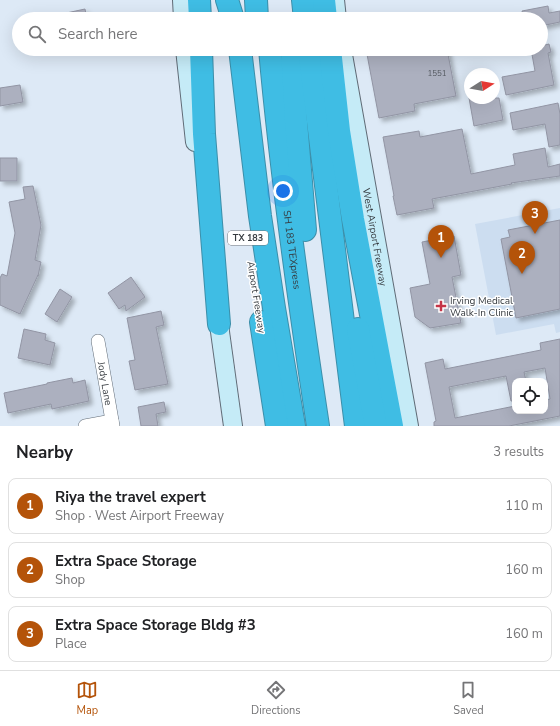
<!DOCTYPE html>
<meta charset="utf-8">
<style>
body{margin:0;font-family:"Nunito Sans",sans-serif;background:#f2f2f2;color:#202124}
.controls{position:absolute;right:12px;bottom:12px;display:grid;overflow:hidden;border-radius:8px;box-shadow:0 4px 16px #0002}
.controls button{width:36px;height:36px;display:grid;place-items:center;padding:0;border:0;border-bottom:1px solid #e0e0e0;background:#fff;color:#202124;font:20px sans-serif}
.compass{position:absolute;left:464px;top:68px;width:36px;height:36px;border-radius:50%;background:#fff;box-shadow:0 4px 16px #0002;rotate:79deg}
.you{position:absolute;left:283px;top:191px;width:14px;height:14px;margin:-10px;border:3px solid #fff;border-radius:50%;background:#1a73e8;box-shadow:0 0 0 6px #1a73e833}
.badge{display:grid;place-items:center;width:26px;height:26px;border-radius:50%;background:#b45309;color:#fff;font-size:13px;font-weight:700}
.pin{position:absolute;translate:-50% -33px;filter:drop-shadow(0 1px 2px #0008)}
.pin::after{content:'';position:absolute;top:21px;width:14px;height:12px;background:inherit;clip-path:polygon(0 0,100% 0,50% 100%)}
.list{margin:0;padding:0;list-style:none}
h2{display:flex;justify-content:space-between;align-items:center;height:52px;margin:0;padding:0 16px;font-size:17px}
h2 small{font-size:13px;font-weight:400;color:#757577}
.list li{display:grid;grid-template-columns:26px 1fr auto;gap:12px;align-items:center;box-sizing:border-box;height:56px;margin:0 8px 8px;padding:0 8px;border:1px solid #e0e0e0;border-radius:8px}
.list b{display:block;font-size:15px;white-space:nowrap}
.list p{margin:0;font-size:13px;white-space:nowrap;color:#757577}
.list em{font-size:13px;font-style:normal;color:#757577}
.icon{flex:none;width:22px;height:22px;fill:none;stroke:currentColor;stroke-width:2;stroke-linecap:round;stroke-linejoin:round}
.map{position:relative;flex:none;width:560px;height:426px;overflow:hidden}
.search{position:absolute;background:#fff;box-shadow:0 4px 16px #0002;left:12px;right:12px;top:12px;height:44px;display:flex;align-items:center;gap:10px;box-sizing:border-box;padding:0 14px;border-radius:22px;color:#757577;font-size:15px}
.sheet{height:244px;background:#fff}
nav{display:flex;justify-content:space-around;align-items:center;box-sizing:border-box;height:56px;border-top:1px solid #e0e0e0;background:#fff;font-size:11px;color:#757577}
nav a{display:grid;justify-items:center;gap:2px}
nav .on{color:#b45309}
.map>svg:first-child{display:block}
.built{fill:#ccddf0}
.building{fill:#acb0bf;stroke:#9295a4;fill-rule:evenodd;filter:url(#shadow)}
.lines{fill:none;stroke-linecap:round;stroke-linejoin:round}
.minor-casing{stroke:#606b76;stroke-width:14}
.secondary-casing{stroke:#606b76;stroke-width:20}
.motorway-casing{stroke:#3c8faa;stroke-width:24}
.minor{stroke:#fff;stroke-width:13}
.secondary{stroke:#c5ebf7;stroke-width:18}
.motorway{stroke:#3fbde4;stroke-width:22}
.poi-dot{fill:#c53447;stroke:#fff;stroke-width:1.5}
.labels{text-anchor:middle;stroke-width:3;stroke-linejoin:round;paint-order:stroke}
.number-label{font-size:8px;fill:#53585f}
.shield{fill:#fff;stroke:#727579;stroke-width:1}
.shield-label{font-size:9px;font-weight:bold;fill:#353a3f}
.street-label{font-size:10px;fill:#353a3f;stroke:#fff}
.poi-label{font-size:10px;fill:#353a3f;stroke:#fff;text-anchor:start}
</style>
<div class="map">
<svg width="560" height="426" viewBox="0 0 560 426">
<defs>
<filter id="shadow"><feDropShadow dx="3.5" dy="3.5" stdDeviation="2" flood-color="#0004"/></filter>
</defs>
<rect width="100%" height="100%" fill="#dde9f6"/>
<!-- built -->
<path class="built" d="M560,208V332L556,333L554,324L496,335L475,224Z"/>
<!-- building -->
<path class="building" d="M548,6L549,13L560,11V22L541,26V19H524L522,11Z
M85,9L87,19H58L57,15Z
M549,44L551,52L548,53L554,85L506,95L502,77L535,71L531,49H541V46Z
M366,49H447L456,96L414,104L415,111L379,118Z
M20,85L23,102L0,106V88Z
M469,98H499L503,120L474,126Z
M558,103L560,114V145L549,147L545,124L513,130L510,113Z
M462,129L471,174L515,165L513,154L545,148L548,167L560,164V176L511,183L512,184L432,199L434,208L397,215L393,196H394L383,137L419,131L420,137Z
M0,158H17V181H0Z
M33,186L41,225L35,260L41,262L38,276V275L20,314L0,305V278L2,274L7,276L15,233L9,202L25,199L23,187Z
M560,220V309L516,318L501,239L510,237L508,230Z
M454,236L461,275L452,277L461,323L430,328L415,317L410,288L430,284L422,242Z
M131,277L145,297L126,311L125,305L119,309L108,293Z
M60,289L72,297L57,322L45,314Z
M161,311L164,325L156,327L168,384L135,390L129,361L135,360L127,318Z
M24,329L46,334L45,340L55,343L50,365L18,358Z
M560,339V416L509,426H434V422L436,421L425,363L443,359L445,369L541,350L540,343ZM545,368L550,399L545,400V411H515V406L455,418L449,387L506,376L511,401H515V381H526L524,372Z
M72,378L73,383L85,380L89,401L52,409L51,404L8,413L4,393L47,384V383Z
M164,402L166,412L156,414L158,426H141L138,407Z"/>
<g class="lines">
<defs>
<g id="minor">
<path id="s1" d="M98,341L113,426"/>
<path d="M85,426L112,421"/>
</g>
<g id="secondary">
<path d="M182,0L183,19"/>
<path d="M335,0L337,19"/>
<path d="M185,49L195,142"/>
<path id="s2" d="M342,49L409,426"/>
<path d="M217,310L233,426"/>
</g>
<g id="motorway">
<path d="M199,0L200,19"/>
<path d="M227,0L233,19"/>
<path d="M256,0L257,19"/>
<path d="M303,0L305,19"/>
<path d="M324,0L326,19"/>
<path d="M201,49L204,134L219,324"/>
<path d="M240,49L260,216L274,308L294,426"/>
<path id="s3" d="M270,49C281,175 299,301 318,426"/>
<path d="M292,49L296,122L305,230"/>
<path d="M309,49L356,426"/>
<path d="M330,49L339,131L353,219L392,426"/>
<path d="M261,322L277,426"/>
<path d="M358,329L376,426"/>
</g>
</defs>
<!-- minor casing -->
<use href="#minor" class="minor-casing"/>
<!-- secondary casing -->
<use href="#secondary" class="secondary-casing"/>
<!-- motorway casing -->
<use href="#motorway" class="motorway-casing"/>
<!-- minor -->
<use href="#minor" class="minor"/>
<!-- secondary -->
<use href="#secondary" class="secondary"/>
<!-- motorway -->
<use href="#motorway" class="motorway"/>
</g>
<!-- markers -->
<path class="poi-dot" d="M439 300h4v4h4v4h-4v4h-4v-4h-4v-4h4z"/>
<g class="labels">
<!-- number labels -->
<g class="number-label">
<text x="437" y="76">1551</text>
</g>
<!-- shield labels -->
<rect class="shield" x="228" y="231" width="40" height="14" rx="3"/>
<g class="shield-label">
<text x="248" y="241">TX 183</text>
</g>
<!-- street labels -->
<g class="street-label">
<text dy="4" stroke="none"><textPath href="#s2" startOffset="191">West Airport Freeway</textPath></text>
<text dy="4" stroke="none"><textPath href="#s3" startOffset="202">SH 183 TEXpress</textPath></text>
<text transform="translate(257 297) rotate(81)" y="4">Airport Freeway</text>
<text dy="4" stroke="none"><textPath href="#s1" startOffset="43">Jody Lane</textPath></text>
</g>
<!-- poi labels -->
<g class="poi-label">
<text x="450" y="304">Irving Medical<tspan x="450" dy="12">Walk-In Clinic</tspan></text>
</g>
</g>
</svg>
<div class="controls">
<button><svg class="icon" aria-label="locate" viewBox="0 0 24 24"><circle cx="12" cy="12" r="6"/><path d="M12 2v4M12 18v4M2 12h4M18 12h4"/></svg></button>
</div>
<svg class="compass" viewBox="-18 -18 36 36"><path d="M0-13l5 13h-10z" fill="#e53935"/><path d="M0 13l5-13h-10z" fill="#757577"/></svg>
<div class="you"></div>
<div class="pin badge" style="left:441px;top:258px">1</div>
<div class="pin badge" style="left:522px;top:274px">2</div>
<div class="pin badge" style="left:535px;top:234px">3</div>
<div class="search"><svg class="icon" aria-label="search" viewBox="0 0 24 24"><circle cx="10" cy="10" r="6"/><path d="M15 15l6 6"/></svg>Search here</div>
</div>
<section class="sheet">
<h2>Nearby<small>3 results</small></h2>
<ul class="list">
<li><span class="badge">1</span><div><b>Riya the travel expert</b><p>Shop · West Airport Freeway</p></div><em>110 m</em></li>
<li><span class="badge">2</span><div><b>Extra Space Storage</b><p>Shop</p></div><em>160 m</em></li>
<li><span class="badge">3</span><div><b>Extra Space Storage Bldg #3</b><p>Place</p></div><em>160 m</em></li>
</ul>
</section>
<nav>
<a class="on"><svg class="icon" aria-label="map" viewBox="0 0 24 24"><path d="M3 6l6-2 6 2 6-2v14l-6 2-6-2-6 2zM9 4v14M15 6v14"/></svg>Map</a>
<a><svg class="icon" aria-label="directions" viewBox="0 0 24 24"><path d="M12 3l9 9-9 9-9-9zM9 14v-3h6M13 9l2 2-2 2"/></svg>Directions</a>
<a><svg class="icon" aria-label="saved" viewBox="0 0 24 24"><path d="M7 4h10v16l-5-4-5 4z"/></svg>Saved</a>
</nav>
